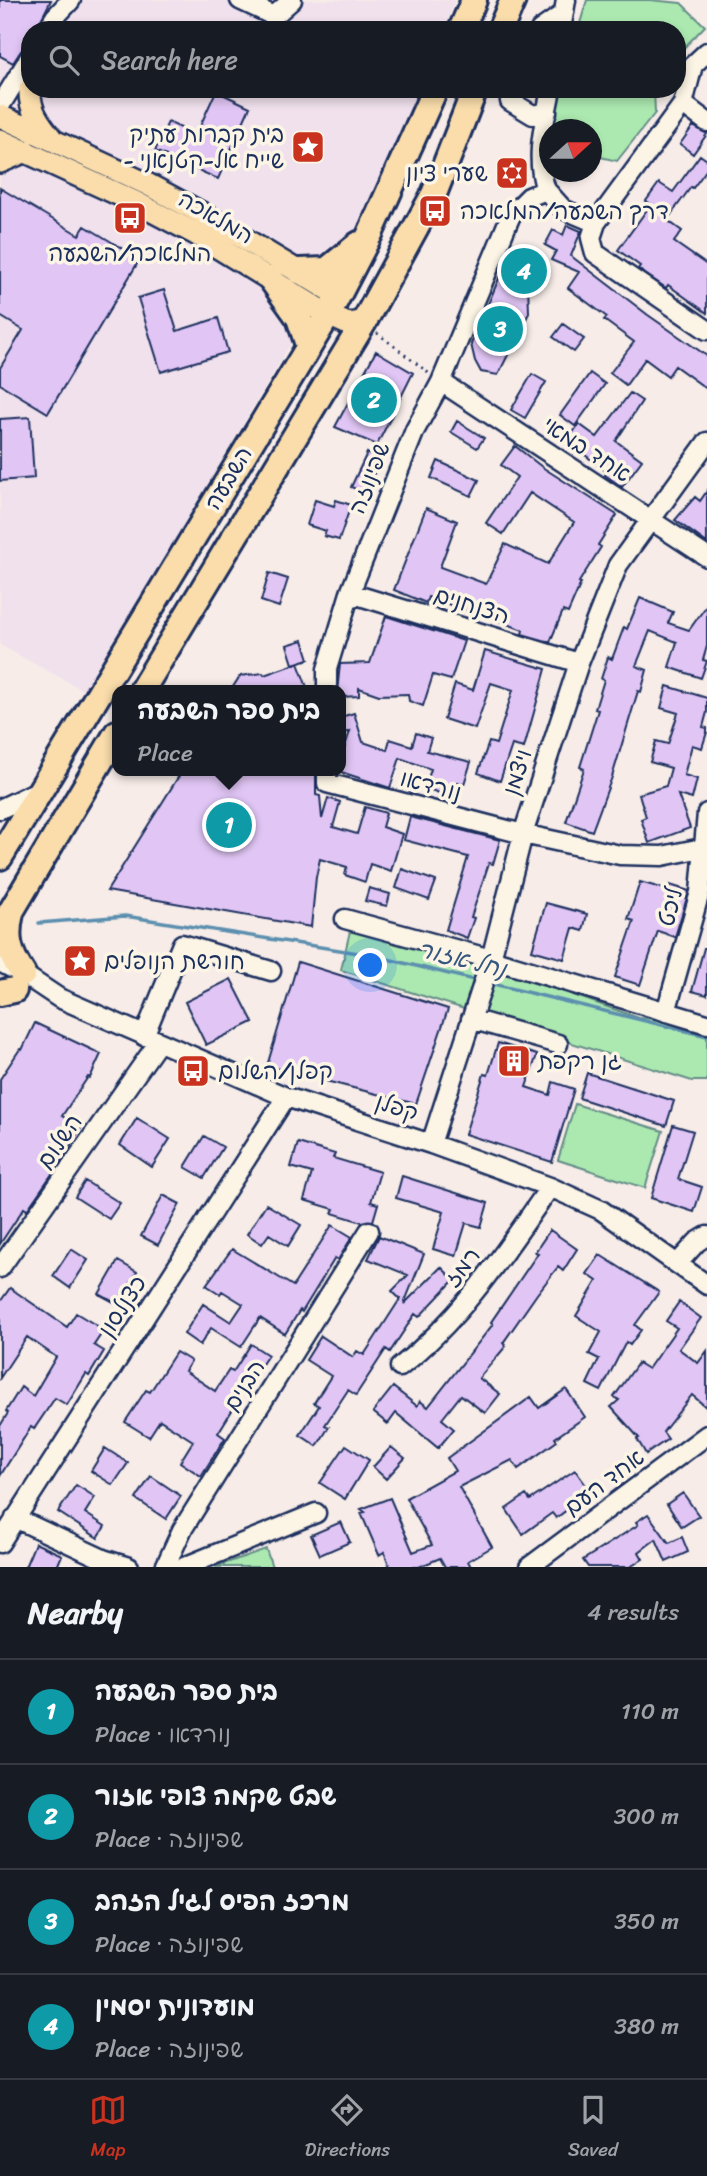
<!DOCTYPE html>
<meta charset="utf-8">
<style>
body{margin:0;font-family:Sriracha,"Playpen Sans Hebrew",sans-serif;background:#20242c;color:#f1f3f6}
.compass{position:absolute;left:539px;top:119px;width:63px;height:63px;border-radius:50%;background:#171b24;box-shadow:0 4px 10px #0003;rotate:69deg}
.you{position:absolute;left:371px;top:966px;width:24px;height:24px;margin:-18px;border:5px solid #fff;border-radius:50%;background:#1a73e8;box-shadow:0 0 0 10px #1a73e833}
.badge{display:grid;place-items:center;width:46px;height:46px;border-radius:50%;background:#c8321e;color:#fff;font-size:23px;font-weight:700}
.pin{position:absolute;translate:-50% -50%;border:4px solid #fff;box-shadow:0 2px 7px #0006}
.popup{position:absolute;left:112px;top:685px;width:234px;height:91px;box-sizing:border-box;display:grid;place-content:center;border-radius:14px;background:#171b24;filter:drop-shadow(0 2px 5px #0005);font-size:23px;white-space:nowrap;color:#9ea1a6}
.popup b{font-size:26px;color:#f1f3f6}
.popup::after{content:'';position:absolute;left:50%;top:100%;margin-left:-14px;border:14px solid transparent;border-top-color:#171b24}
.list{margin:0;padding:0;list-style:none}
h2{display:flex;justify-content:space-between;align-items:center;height:91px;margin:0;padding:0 28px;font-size:30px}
h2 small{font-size:23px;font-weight:400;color:#9ea1a6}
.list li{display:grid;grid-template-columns:46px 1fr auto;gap:21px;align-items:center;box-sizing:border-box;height:105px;padding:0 28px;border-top:2px solid #363941}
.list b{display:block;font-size:26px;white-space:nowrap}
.list p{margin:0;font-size:23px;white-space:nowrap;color:#9ea1a6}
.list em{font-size:23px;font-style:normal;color:#9ea1a6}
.icon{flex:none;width:38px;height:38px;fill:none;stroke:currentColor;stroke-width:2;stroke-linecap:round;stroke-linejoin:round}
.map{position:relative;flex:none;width:707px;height:1567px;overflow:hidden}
.search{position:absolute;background:#171b24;box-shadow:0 4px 10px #0003;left:21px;right:21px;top:21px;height:77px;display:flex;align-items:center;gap:18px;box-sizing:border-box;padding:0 24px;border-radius:28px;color:#9ea1a6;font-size:26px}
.sheet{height:511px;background:#171b24}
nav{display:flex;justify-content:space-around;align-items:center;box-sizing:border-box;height:98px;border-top:2px solid #363941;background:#171b24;font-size:19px;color:#9ea1a6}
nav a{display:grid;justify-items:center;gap:4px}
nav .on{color:#c8321e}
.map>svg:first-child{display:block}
.built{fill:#f0e1ec}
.green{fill:#ace9b0;stroke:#648c87;stroke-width:2}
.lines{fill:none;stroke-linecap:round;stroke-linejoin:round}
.stream{stroke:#5b8faf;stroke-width:3.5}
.building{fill:#e1c6f5;stroke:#1b2f5e;stroke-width:2}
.minor-casing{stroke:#1b2f5e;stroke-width:23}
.major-casing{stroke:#1b2f5e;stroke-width:26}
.highway-casing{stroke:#1b2f5e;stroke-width:30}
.path{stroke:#1b2f5e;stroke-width:2.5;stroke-dasharray:2 5;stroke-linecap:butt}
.minor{stroke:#fcf5e5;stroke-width:18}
.major{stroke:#faddab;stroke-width:21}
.highway{stroke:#faddab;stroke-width:24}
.labels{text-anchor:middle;stroke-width:7;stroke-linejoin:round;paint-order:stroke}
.poi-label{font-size:23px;fill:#1b2f5e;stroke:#fcf5e5;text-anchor:start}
.street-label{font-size:23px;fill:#1b2f5e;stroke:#fcf5e5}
.water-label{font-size:24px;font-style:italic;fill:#365780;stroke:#fcf5e5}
</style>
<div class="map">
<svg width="707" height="1567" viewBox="0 0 707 1567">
<rect width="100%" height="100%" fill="#f7ece8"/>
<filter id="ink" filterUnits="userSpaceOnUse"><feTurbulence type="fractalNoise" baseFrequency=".0143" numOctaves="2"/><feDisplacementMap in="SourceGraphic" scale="14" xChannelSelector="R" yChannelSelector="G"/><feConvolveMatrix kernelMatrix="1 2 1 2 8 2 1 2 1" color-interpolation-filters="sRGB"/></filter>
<g filter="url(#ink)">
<!-- built -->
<path class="built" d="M0,0H455L444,30H30V89H421L380,193L85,691L0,645Z"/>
<!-- green -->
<path class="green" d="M587,0H650L681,3L705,26L677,55V30H578Z
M562,89H654L655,113L617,161L592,155V130L553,129L551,126Z
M353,918L639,1018L707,1021V1081H692L341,970Z
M575,1104L663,1131L645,1188L558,1160Z
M266,1549L272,1567H215Z"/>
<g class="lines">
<!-- stream -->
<path class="stream" d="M39,923L125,916L371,955L478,981
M489,983L707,1036"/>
</g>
<!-- building -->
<path class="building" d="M0,0H51L36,30H30V41L27,46L21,51L13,63L0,56Z
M216,91L250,107L218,179L155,151L168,122L196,135Z
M693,126L707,134L693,154L680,144Z
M700,155L707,160V169L693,188L691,187L667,220L682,231L674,242L707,265V313L668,285L666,288L638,269L640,266L618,250L651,204L646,201L659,183L673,192Z
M0,188L79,235L85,226L140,259L48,413L0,384V368L23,330L0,316Z
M567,225L581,231L571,256L648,315L707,356V389L675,366L668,376L645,359L626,385L610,373L634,342L604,320L607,317L568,288L579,272L551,260L556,251L545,245L553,230L563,235Z
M514,257L541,268L534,285L528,283L529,313L498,375L481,372L475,361L471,344L500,276L506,278Z
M164,290L177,331L218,318L228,352L161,372L138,298Z
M563,324L584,339L574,352L553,337Z
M376,351L413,373L377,445L335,427Z
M590,373L605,384L575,426L560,415Z
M532,374L546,382L525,418L511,410Z
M630,393L642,401L616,441L642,460L622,487L605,475L607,472L567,441L579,424L597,437Z
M30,417L34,478L0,481V419Z
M457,421L484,438L477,448L451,432Z
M515,446L542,467L617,515L598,545L601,547L579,582L581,583L568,613L563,611L550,642L522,634L523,630L471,610V612L428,597L426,603L394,590L426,508L457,521L440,567L486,584L505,544L548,564L574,522L530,493L503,534L486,523L517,477L501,465Z
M367,453L380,460L365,493L351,487Z
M438,461L479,480L471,496L431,478Z
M707,491V543L675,520L695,497L700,501Z
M315,500L334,506L336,500L351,505L339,540L324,536L326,531L307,525Z
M269,573L288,579L279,607L261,601Z
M640,598L673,612L668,623L689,630L707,605V646L703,660L707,661L701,678L669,667L677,642L650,631L636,666L647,670L641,692L638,691L612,777L592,831L566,822L584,769L580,767L598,710L595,709L604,680L601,679L608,657L612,659L624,627L627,629Z
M386,616L464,641L451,680L433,675L423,706L409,701L408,694L379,695L359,688V696L341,697L338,683L340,664L370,663Z
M303,640L309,659L293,664L287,645Z
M485,651L546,669L524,748L512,745L500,781L478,773L489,742L496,744L513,690L491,683L475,729L444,719L455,684L473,690Z
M298,663L308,690H231L240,676L263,673L264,675Z
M667,686L707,698V712L703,727L707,728V732L702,748L692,745L684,775L697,779L692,799L678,795L690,828L649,843L641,819L646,817L639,794L666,786L671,768L650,762L656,741L668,744L678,713L661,708Z
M354,713L363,742L387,750L390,739L412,746L416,733L431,738L427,751L471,762L464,784L458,782L453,798L425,788L431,769L400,758L390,788L341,772V759L350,731L341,734V717Z
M182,771H316V795L320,796L322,819L328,798L340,802L333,827L357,834L365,807L386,813L382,827L402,834L391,871L370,864L365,882L345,875L347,867L320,859L316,877L311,927L107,891Z
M410,817L500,840L493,864L489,863L471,917L474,918L467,938L446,930L468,857L404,840Z
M402,869L436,881L429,900L396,888Z
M640,882L668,890L670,885L689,891L675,937L658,931L640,985L615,977L634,921L628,919Z
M369,888L390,894L387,906L365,901Z
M546,903L587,914L583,931L573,928L564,959L532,950Z
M704,948H707V995L692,991Z
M298,962L448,1009L416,1104L267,1066Z
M231,979L253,1022L206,1045L185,1002Z
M35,1023L101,1054L90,1078L88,1077L62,1116L81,1128L61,1161L27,1210L24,1208L0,1244V1079L20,1049L22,1050Z
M498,1043L537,1055L526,1087L550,1095L553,1082L574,1089L552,1162L465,1134L484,1074L488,1075Z
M587,1073L674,1101L666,1126L579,1098Z
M137,1118L170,1139L152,1167L120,1145Z
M673,1125L693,1131L678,1179L702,1187L694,1212L651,1198Z
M204,1136L223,1147L204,1178L185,1167Z
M298,1143L335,1154L333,1158L380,1172L371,1202L378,1204L373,1221L362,1222L332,1213L334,1209L304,1200L312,1173L291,1167Z
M402,1176L488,1203L481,1227L466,1223L456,1256L433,1249L444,1212L396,1198Z
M85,1181L120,1203L109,1219L75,1197Z
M163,1195L180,1204L158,1245L141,1236Z
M266,1204L301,1225L288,1246L269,1234L262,1244L247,1234Z
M332,1225L352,1237L338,1260L335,1258L302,1312L300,1310L285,1334L260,1318L241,1347L211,1328L200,1345L184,1334L203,1304L231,1322L243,1304L222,1291L220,1294L206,1285L232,1249L293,1286Z
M550,1230L577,1249L563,1271L558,1267L537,1294L503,1343L506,1346L479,1378L500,1394L485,1413L461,1395L442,1419L454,1429L438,1448L396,1413L388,1424L373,1412L393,1387L417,1406L420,1401L428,1407L493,1324L491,1322L538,1253L535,1252Z
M379,1236L424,1254L404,1304L441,1267L454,1280L419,1317L415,1314L390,1352L386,1349L356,1395L348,1390L325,1425L329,1427L317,1446L300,1435L319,1406L314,1403L331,1376L306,1360L321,1336L353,1357L357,1351L364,1355L400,1299L392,1291L408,1275L368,1259Z
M71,1249L88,1260L70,1288L53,1276Z
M600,1255L659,1292L635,1325L641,1330L630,1345L626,1342L601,1391L587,1384L599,1359L589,1354L601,1332L576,1316L597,1281L587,1274Z
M118,1261L137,1272L119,1305L99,1294Z
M10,1288L67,1327L76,1313L104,1330L94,1345L104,1351L89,1376L86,1374L67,1405L55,1398L34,1429L31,1427L0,1476V1426L8,1413L6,1411L21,1387L33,1396L56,1357L27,1337L0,1378V1302Z
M679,1302L701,1318L679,1349L698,1363L707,1351V1408L692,1395L663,1432L668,1439L646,1454L637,1439L639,1438L611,1407L619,1400L614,1397L638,1363L648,1369L677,1328L666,1321Z
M251,1344L268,1355L254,1376L249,1373L232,1401L236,1404L218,1433L225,1438L201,1476L180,1462L193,1441L160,1420L149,1437L125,1422L146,1390L150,1392L176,1352L191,1361L185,1371L215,1391L229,1370L233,1372Z
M566,1389L585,1417L555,1438L557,1441L518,1469L512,1460L459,1487L492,1547L468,1561L471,1567H445L440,1558L419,1567H390L384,1552L379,1555L361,1513L365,1512L361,1509L390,1498L413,1552L432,1545L406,1498L455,1471L447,1458L531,1397L539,1408Z
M346,1445L369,1460L345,1499L320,1483Z
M391,1447L405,1458L386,1479L373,1467Z
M105,1448L128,1463L113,1485L91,1471Z
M575,1470L591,1492L556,1518L552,1513L523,1534L506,1509L526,1495L530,1500Z
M151,1476L181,1496L166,1519L136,1499Z
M76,1485L95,1497L85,1513L105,1526L98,1538L58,1512Z
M683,1493L699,1516L682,1527L667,1504Z
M648,1514L669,1543L682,1537L688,1552L666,1562L656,1539L639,1552L643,1559L630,1567H588L583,1560L638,1525L636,1522Z
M341,1522L350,1542L320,1555L311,1535Z
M35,1543L62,1555L57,1567H25Z"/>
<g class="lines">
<defs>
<path id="minor" d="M240,0L274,16L292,0
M47,30L55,17L71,0
M540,30L563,14
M561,30L566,0
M707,52L693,65L683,104L596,223L591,238L595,253L707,330
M509,89L510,101L533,115L547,112
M683,104L707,122
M0,106L30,57
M546,190C534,157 545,122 551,89
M441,382L707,557
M350,593L579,663
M327,690V669L350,593L415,430L441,382L511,215L529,197L546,190L563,209L596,223
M327,771V783L523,834L620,855L662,856L707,847
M0,809L40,790
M345,919L491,959L707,1024
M0,962L23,974L59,998L286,1097L431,1144L550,1187L601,1210L707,1285
M666,1012L700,892L707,813
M471,1019L558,1044
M144,1036L182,944L271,971
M431,1144L491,959L523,834L579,663L618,565L707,442
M678,1263L697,1242L707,1236
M0,1268L158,1043
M400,1367C463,1317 504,1253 550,1187
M15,1518L103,1559L129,1567
M0,1543L286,1097
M165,1567L182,1530L369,1231
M184,1567L316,1513
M529,1567L707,1435"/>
<path id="major" d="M30,89C29,110 39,123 52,139
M0,116L147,184L203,214L339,296
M0,140L135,202L196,234L328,315L348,324L364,322
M0,162L26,151"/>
<path id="highway" d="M461,30L474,0
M500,30L513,0
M299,271L327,270L359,244
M271,279L299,318L308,345
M142,690L364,322L434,194L475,89
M0,857L328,315L370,234L435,89
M11,913C5,938 9,953 23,974
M0,930L117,733
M0,993L14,990"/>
</defs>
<!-- minor casing -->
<use href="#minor" class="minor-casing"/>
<!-- major casing -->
<use href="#major" class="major-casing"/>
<!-- highway casing -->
<use href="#highway" class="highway-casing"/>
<!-- path -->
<path class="path" d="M377,333L430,374"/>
<!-- minor -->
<use href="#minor" class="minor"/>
<!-- major -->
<use href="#major" class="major"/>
<!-- highway -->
<use href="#highway" class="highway"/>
</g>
</g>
<!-- icons -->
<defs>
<symbol id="sight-square" viewBox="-11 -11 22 22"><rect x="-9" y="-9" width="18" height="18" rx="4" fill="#c8321e" stroke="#fcf5e5"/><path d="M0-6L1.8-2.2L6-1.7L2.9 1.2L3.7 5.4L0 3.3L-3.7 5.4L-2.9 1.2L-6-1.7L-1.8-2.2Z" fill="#fff"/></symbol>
<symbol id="synagogue-square" viewBox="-11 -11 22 22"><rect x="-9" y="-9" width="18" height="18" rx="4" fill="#c8321e" stroke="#fcf5e5"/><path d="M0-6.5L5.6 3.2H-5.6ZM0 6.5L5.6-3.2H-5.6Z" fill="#fff"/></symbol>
<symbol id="bus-square" viewBox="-11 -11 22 22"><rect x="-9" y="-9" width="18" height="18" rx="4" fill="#c8321e" stroke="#fcf5e5"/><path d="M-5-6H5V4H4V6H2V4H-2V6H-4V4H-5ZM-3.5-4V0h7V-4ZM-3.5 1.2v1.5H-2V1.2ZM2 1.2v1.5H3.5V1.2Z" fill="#fff"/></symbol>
<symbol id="building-square" viewBox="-11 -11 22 22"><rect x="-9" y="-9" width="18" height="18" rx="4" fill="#c8321e" stroke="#fcf5e5"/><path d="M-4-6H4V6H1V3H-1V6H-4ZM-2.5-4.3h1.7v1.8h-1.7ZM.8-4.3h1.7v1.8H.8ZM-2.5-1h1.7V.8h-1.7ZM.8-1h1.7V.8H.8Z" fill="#fff"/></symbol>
</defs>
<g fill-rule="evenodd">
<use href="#sight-square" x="289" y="128" width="38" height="38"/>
<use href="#synagogue-square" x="493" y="154" width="38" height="38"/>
<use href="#bus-square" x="416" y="192" width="38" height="38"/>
<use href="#bus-square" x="111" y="199" width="38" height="38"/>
<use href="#sight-square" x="61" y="942" width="38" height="38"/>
<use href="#building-square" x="495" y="1042" width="38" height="38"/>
<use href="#bus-square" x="174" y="1052" width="38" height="38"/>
</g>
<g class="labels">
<!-- poi labels -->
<g class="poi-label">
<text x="284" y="142" text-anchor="end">בית קברות עתיק<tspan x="284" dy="26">- שייח אל-קטנאני</tspan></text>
<text x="488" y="181" text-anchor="end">שערי ציון</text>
<text x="460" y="219">דרך השבעה/המלאכה</text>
<text x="130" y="261" text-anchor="middle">המלאכה/השבעה</text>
<text x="104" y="969">חורשת הנופלים</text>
<text x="538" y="1069">גן רקפת</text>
<text x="218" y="1079">קפלן/השלום</text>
</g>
<!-- street labels -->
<g class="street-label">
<text transform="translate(216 217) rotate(30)" y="8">המלאכה</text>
<text transform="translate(587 449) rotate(33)" y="8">אחד במאי</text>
<text transform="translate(228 478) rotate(-59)" y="8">השבעה</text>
<text transform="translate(369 478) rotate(-69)" y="8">שפינוזה</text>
<text transform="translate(472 605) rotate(17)" y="8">הצנחנים</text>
<text transform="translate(517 772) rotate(-72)" y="8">ויצמן</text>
<text transform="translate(431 785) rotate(15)" y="8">נורדאו</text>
<text transform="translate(670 907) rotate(-76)" y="8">ליכט</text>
<text transform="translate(397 1107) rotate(18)" y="8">קפלן</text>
<text transform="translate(59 1141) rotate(-55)" y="8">השלום</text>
<text transform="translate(462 1267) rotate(-52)" y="8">רמז</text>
<text transform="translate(122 1306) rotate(-57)" y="8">כצנלסון</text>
<text transform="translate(244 1385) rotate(-58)" y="8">הבנים</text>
<text transform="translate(604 1482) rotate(-37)" y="8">אחד העם</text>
</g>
<!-- water labels -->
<g class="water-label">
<text transform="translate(462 959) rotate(14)" y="8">נחל אזור</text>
</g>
</g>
</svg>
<svg class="compass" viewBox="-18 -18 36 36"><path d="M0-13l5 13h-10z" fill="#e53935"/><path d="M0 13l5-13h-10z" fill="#9ea1a6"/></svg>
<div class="you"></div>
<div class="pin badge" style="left:229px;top:825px;background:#0f9aa8">1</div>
<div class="popup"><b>בית ספר השבעה</b>Place</div>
<div class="pin badge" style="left:374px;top:400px;background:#0f9aa8">2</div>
<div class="pin badge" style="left:500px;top:329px;background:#0f9aa8">3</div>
<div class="pin badge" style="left:524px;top:271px;background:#0f9aa8">4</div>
<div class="search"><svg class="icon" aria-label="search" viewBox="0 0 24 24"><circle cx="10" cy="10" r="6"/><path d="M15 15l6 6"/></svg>Search here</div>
</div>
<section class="sheet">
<h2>Nearby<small>4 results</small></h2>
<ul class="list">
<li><span class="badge" style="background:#0f9aa8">1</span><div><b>בית ספר השבעה</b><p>Place · נורדאו</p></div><em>110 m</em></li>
<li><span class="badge" style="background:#0f9aa8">2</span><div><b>שבט שקמה צופי אזור</b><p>Place · שפינוזה</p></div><em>300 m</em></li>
<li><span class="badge" style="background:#0f9aa8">3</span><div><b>מרכז הפיס לגיל הזהב</b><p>Place · שפינוזה</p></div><em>350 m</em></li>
<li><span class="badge" style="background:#0f9aa8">4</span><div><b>מועדונית יסמין</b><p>Place · שפינוזה</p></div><em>380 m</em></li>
</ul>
</section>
<nav>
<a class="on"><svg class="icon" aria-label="map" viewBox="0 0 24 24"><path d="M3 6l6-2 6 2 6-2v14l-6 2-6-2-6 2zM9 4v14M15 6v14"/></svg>Map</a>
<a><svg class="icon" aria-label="directions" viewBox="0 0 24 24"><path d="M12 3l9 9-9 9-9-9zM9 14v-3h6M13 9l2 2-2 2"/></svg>Directions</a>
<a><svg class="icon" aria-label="saved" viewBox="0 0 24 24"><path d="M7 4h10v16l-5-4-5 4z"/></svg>Saved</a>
</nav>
